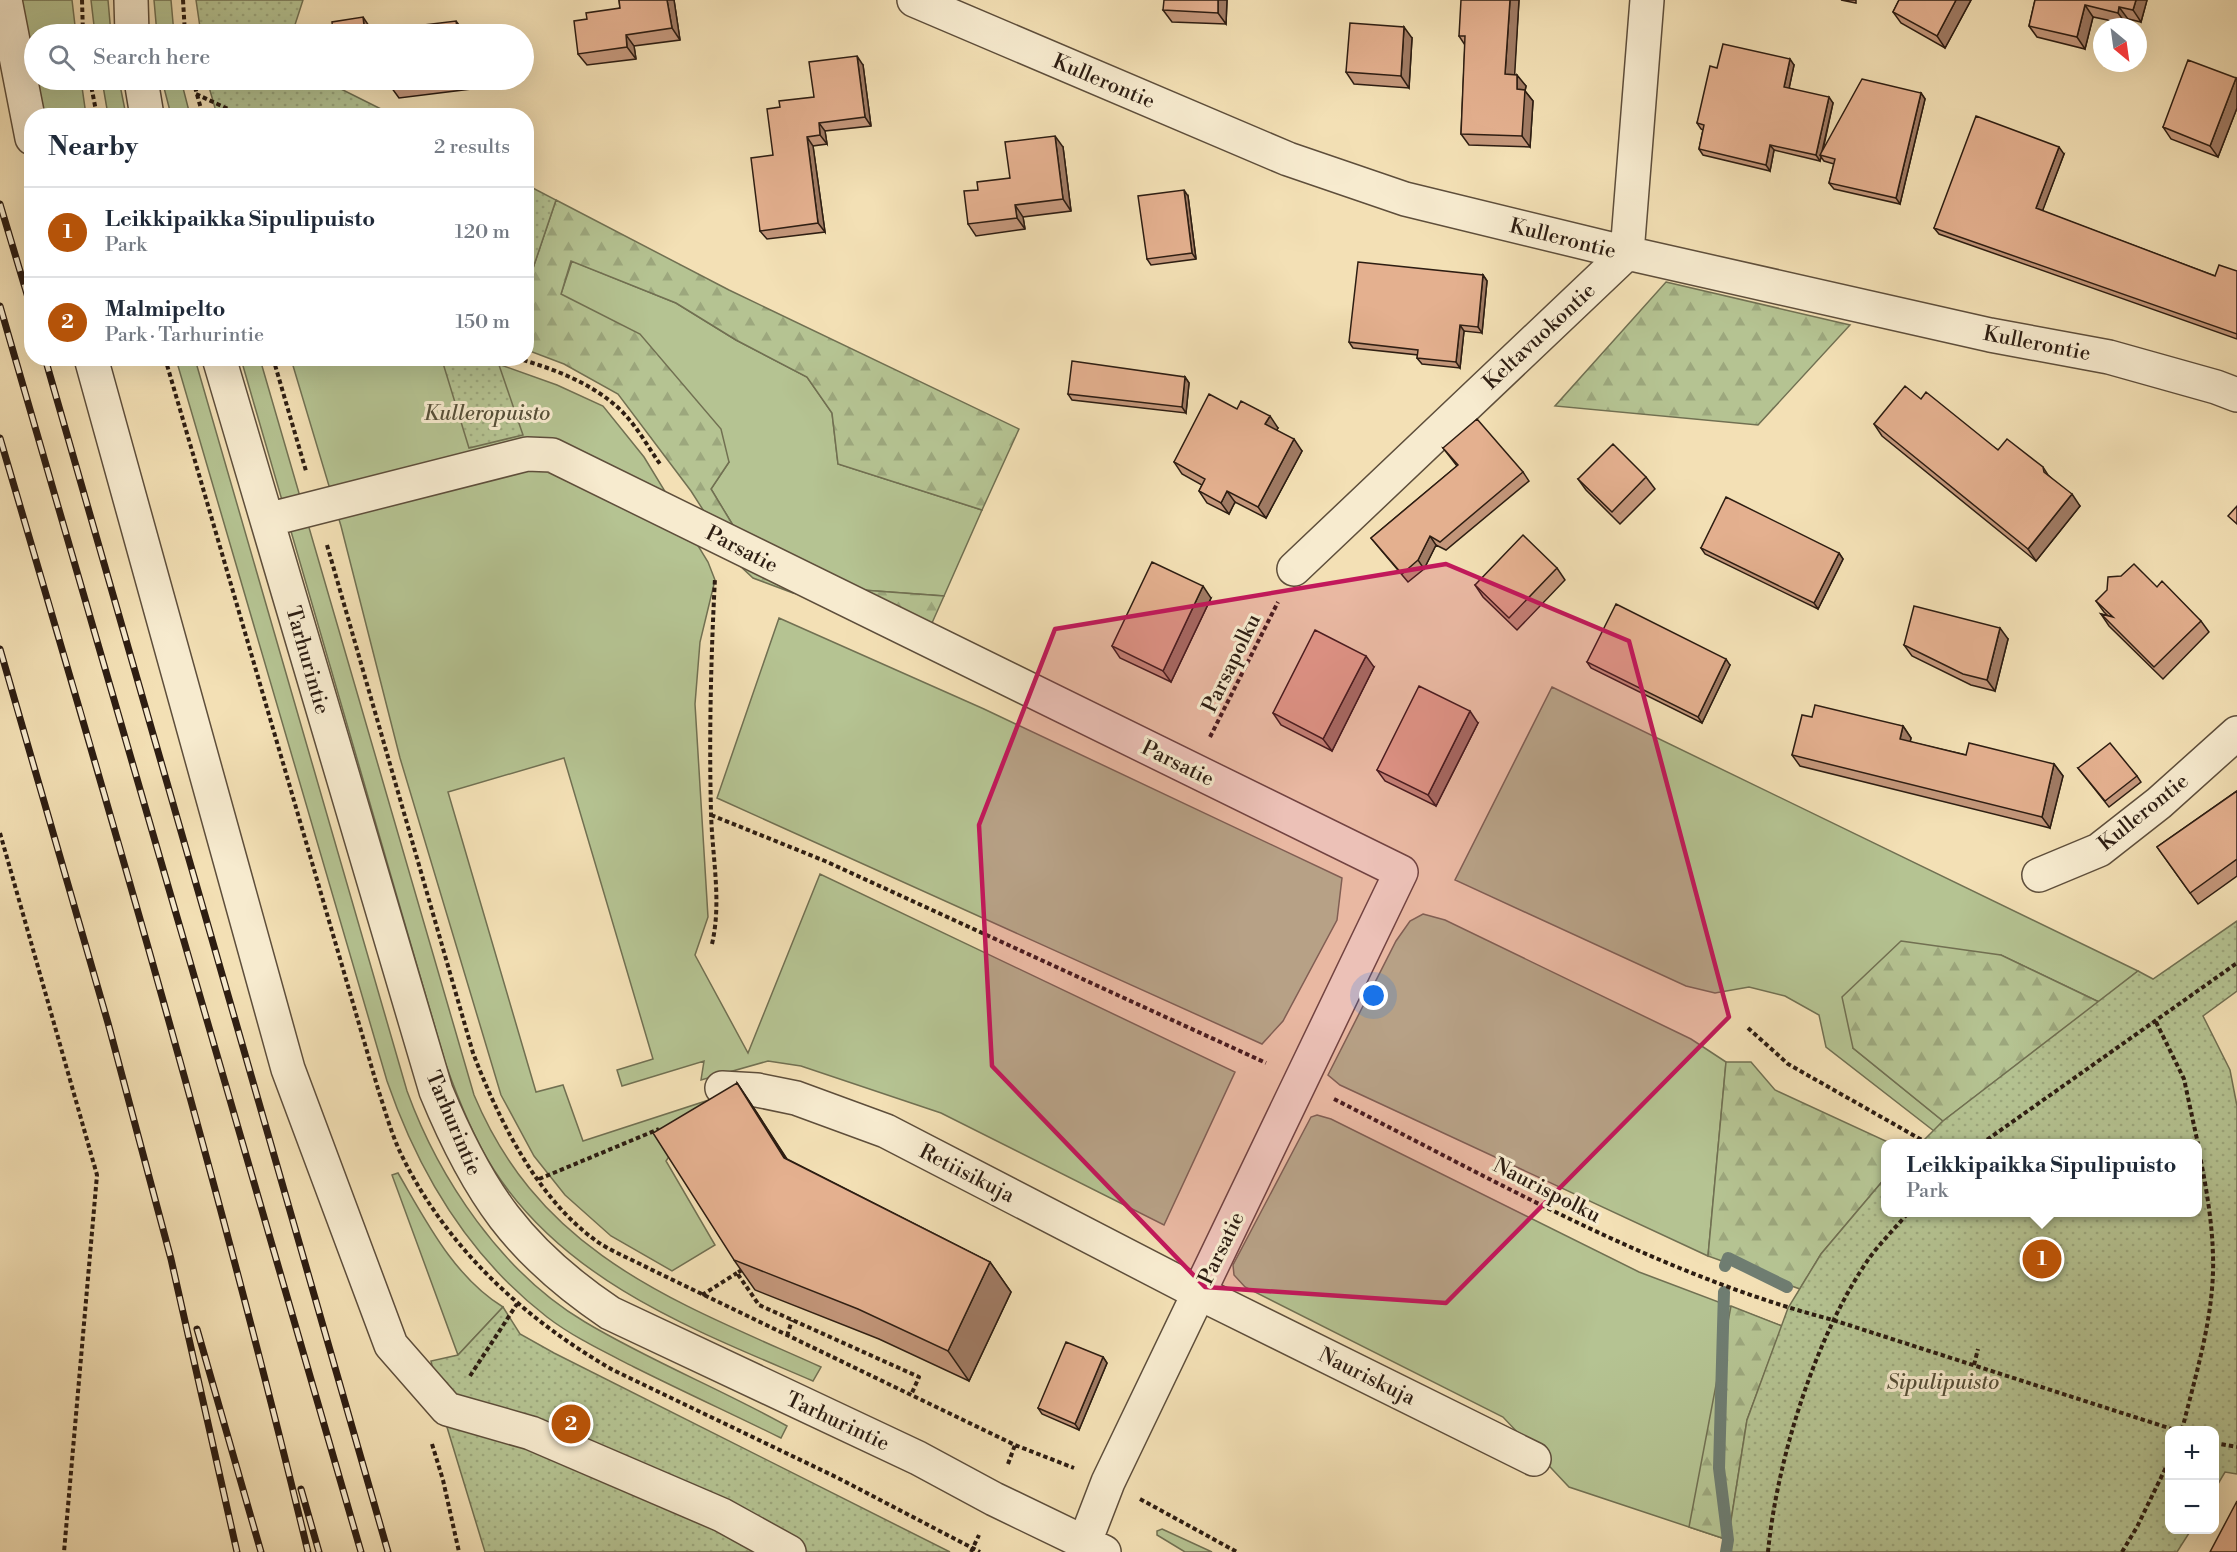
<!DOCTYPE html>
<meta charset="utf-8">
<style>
body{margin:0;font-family:"Libre Bodoni",serif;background:#f6f6f7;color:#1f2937}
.controls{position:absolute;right:18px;bottom:18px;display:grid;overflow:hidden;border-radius:12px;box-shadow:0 6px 24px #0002}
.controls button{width:54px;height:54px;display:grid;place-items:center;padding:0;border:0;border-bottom:2px solid #e0e1e3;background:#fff;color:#1f2937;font:30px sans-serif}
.compass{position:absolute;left:2093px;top:18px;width:54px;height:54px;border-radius:50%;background:#fff;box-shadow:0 6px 24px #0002;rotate:151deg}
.you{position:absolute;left:1374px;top:996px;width:21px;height:21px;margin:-15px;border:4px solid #fff;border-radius:50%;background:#1a73e8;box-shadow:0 0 0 9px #1a73e833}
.badge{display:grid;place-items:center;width:39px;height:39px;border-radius:50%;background:#b45309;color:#fff;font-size:20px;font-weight:700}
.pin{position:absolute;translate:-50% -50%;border:3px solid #fff;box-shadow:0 2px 6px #0006}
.popup{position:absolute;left:1881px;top:1139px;width:321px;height:78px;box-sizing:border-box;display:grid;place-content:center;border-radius:12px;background:#fff;filter:drop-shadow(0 2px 4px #0005);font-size:20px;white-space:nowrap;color:#747a83}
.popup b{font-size:22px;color:#1f2937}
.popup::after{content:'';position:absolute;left:50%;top:100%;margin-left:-12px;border:12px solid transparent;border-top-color:#fff}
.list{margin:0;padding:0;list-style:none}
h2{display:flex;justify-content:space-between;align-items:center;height:78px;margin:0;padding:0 24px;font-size:26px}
h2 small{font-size:20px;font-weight:400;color:#747a83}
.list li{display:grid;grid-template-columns:39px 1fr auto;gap:18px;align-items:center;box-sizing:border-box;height:90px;padding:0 24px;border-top:2px solid #e0e1e3}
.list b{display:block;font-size:22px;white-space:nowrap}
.list p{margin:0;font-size:20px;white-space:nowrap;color:#747a83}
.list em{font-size:20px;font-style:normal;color:#747a83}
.icon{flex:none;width:33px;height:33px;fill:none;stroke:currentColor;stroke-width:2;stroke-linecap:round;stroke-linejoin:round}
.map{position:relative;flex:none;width:2237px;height:1552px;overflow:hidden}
.search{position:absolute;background:#fff;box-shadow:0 6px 24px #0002;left:24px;top:24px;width:510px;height:66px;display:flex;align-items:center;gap:15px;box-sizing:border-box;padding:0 21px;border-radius:33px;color:#747a83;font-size:22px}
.panel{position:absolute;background:#fff;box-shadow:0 6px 24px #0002;left:24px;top:108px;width:510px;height:258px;border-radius:24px}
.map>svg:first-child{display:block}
.green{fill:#b5c392;stroke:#717052;stroke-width:1.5}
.forest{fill:url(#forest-firs);stroke:#717052;stroke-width:1.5}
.park{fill:url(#park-dots);stroke:#717052;stroke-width:1.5}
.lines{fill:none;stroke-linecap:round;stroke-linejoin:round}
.stream{stroke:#6f7d71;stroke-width:12}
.minor-casing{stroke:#5e4e3b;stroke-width:36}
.path{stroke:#2d1d12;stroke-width:4;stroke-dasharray:4.5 3;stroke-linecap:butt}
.minor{stroke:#f7ebcf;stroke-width:33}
.rail-casing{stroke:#2d1d12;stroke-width:7}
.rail{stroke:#f7ebcf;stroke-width:4.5;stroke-dasharray:14;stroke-linecap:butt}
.wall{fill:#c4977b;stroke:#2d1d12;stroke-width:1.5}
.shaded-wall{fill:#a07b64;stroke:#2d1d12;stroke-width:1.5}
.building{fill:#e4b08f;stroke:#2d1d12;stroke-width:1.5}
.marked{fill:#c2185b;fill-opacity:0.2;stroke:#c2185b;stroke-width:4.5;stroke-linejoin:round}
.labels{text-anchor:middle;stroke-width:6;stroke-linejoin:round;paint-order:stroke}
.street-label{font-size:21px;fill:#2d1d12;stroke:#f7ebcf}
.park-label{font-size:21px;font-style:italic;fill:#564f38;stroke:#f7ebcf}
</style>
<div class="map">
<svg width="2237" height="1552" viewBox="0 0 2237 1552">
<defs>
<pattern id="forest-firs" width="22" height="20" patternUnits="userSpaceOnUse" patternTransform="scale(1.5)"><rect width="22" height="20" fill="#b5c392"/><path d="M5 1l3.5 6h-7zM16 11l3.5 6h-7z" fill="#9ca77d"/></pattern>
<pattern id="park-dots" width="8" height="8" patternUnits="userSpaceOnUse" patternTransform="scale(1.5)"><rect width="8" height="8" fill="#b5c392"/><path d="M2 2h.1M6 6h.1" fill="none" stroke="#9ca77d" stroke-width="1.8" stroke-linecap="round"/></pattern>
</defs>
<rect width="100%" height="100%" fill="#f3e0b5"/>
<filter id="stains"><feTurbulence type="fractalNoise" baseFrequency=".00333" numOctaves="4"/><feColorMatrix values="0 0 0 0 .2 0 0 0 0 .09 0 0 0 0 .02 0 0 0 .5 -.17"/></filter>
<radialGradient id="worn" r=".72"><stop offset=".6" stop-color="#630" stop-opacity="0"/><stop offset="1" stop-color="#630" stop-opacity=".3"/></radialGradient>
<!-- green -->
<path class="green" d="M15,0H72L76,34H34V80H81L86,115H39Z
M91,0H108L111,34H95Z
M154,0H171L174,34H157Z
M102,80H119L126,115H108Z
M162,80H181L190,115H171Z
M572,261L676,303L736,340L807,377L832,413L838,464L982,510L944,596L794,585L734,527L711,489L729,462L561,294Z
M176,359H195L407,1091C439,1179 502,1273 585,1322C650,1361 721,1389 787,1426L781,1438C732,1414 682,1391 634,1367C605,1352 573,1337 547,1317C468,1256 419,1174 387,1081Z
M241,359H260L474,1095C541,1255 674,1301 821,1367L813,1381C695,1330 567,1283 494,1170C473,1137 458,1099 445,1062Z
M291,359H484L557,385L603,406L644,457L708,562L715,580L700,642L695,704L708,917L695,955L748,1053L820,874L1235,1072L1164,1225L941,1113L801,1066L768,1061L701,1080L704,1061L622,1086L617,1070L653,1059L564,758L448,792L536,1092L563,1085L583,1141L706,1101L666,1161L715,1245L672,1271L611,1236L565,1195L534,1156L501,1095L400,758L341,526Z
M779,618L984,709L1342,878L1337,920L1283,1021L1262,1044L717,798Z
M1552,687L2138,971L2099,1002L2001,955L1853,1048L1943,1121L1934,1131L1826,1047L1819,1015L1785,996L1749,987L1715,993L1686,986L1455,880Z
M1423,914L1445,920L1691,1039L1726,1062L1708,1256L1340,1085L1328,1075L1396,941L1410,921Z
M1317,1115L1331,1119L1639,1272L1782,1326L1747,1420L1728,1540L1569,1487L1503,1417L1245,1287L1234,1275L1233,1265L1311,1117Z
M398,1173C426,1221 454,1277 503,1307L458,1355L392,1175Z
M1162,1529L1212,1552H1185L1157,1535V1531Z"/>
<!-- forest -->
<path class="forest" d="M556,200L729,290L1019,429L982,510L838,464L832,413L807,377L736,340L676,303L571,261L561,294L640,334L721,429L729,462L711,489L734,527L794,585L944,596L932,623L793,593L753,578L737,563L691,491L618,394L564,364L527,350V286Z
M1666,282L1850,325L1758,425L1555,406Z
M1901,941L2001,955L2099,1002L1943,1121L1853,1048L1842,997Z
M1726,1062H1751L1775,1090L1890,1143L1886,1144V1177L1821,1254L1800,1289L1708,1256Z
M1731,1306L1782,1326L1747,1420L1728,1540L1689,1527Z"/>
<!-- park -->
<path class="park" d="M196,0H303L292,34H201Z
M207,80H323L393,115H217Z
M527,185L556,200L527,286Z
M442,360L501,359L499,365L523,435L469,448Z
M2237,921V991L2203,1016L2230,1070L2237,1106V1474L2225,1472L2215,1489L2214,1430H2170V1530H2191L2177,1552H1726L1747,1420L1788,1308L1821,1254L1886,1177V1212H2198V1144L1921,1143L1943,1121L2138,971L2153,979Z
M503,1307L520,1334L554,1353L950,1552H485L443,1414L431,1361L458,1355Z"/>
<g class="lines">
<!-- stream -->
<path class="stream" d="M1725,1266L1728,1258L1787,1287
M1724,1292L1719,1468L1728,1540L1726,1552"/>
<defs>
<path id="minor" d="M5,0L32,138
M131,0L132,34
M914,0L1288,159L1405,199L1627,253L1990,335L2109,357L2216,387L2237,395
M141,80L147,116
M91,358L288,1069L391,1345L447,1409L531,1433L722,1515L789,1552
M219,358L436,1091C478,1193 518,1251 610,1313L918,1458L994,1499L1104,1552
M267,520L527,454L552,455L1401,872L1108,1482L1081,1552
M1294,569L1627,253L1647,0
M2039,875L2099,850L2159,803L2237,733
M722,1088L757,1090L796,1098L886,1131L1199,1293L1534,1459"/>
</defs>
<!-- minor casing -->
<use href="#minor" class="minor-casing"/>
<!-- path -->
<path class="path" d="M82,0L83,34
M183,0L185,34
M90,80L97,116
M193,80L203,116
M196,94L243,116
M165,358L378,1089C385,1110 391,1133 401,1154C446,1247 524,1319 613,1370L838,1478L980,1552
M273,358L306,471
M516,358C551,368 587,381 615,405C634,421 646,444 660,464
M327,545L473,1053C498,1118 536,1197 595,1240C610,1251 631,1259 648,1268L1015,1445L1074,1468
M1210,737L1278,602
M711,815L825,861L1266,1063
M0,833L97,1175L64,1552
M712,944C722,901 712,856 711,812C709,734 711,656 715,578
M2156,1022L2184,1079L2198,1144
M1748,1028L1788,1064L1929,1144
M1334,1099C1496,1181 1657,1274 1833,1320L2175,1430
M1981,1144L2237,963
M539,1179L659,1129
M742,1270L737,1273L759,1305L919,1377L911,1395
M702,1295L737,1273
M787,1336L792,1320
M1974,1365L1978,1349
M470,1376L517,1304
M2182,1430C2196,1373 2215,1314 2213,1255C2212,1218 2205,1181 2198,1146
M2214,1443L2237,1447
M432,1444L443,1480L459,1552
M1008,1464L1015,1445
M1140,1499L1237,1552
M971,1552L979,1535
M1768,1552C1777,1459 1816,1334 1870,1257C1882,1241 1896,1227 1909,1212
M2122,1552L2137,1527L2170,1459"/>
<!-- minor -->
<use href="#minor" class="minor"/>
<defs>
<path id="rail" d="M0,204L32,311
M0,306L361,1552
M45,358L388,1552
M0,438C109,808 218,1178 308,1552
M0,649L108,1023L171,1259L237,1552
M197,1329L261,1552
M301,1489L319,1552"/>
</defs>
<!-- rail casing -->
<use href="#rail" class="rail-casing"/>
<!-- rail -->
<use href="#rail" class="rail"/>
</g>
<!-- wall -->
<path class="wall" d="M619,0H674L680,40L634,46L636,59L587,65L578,54L587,19L620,8Z
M1227,0L1226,24L1172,22L1163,10Z
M1519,0L1514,75L1526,86L1525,91L1533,101L1530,147L1469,145L1461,134L1465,45L1459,36Z
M1841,0H1856V3Z
M1899,0H1971L1945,48L1901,23L1893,12Z
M2035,0H2147L2141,22L2128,19L2126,24L2093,17L2085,49L2037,37L2029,26Z
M1412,38L1409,88L1354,84L1346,72Z
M863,65L871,126L825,131L827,144L813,146L825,232L767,239L760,231L773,155L814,97Z
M1794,65L1789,88L1833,103L1823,150L1921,93L1925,99L1900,204L1834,189L1829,183L1834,164L1824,161L1821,157L1820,161L1774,150L1770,171L1703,155L1699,149L1703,130L1701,129L1697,123L1717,68Z
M2236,78L2237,80V108L2218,157L2171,139L2163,127Z
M390,80H470L471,89L399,98L391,87Z
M1063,147L1071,211L1023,217L1025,229L976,236L968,224L978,190L1010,178Z
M2064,154L2042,211L2215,276L2237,271V339L1939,234L1934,228Z
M1188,196L1196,259L1151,265L1147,259Z
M1483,275L1487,281L1482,333L1464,331L1460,368L1422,364L1417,358L1418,355L1353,348L1349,342Z
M1185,377L1189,383L1186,413L1072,400L1068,394Z
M1921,399L1998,450L2043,467L2048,475L2080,506L2036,561L1882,436L1874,424Z
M1237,409L1278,428L1276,430L1302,451L1266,518L1235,502L1229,514L1207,503L1199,491L1202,485L1182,474L1174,462Z
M1443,448L1523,472L1529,481L1446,550L1436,545L1424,569L1408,582L1371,538L1457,466Z
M1646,477L1655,489L1620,524L1586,490L1578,479Z
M1701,548L1839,553L1843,559L1818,609L1705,554Z
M1557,568L1565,580L1517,630L1483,597L1475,585Z
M2157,587L2201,621L2209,632L2163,679L2109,626L2101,614L2108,616L2104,612L2096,601Z
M1211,598L1171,682L1120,658L1112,646Z
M2008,639L1995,691L1971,685L1912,656L1904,645Z
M1587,662L1730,665L1702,723L1591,668Z
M1374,667L1332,751L1281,725L1273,713Z
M1812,717L1903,726L1911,738L1910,742L1966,755L2054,764L2063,776L2050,828L1800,766L1792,755Z
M1478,723L1436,806L1385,781L1377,770Z
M2078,768L2137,776L2141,782L2109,807Z
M2237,791V876L2198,904L2157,847Z
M737,1083L757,1113L787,1159L990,1262L1011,1292L969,1381L879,1339L755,1290L734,1260Z
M1103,1357L1107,1363L1079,1430L1042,1414L1038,1408Z"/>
<!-- shaded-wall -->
<path class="shaded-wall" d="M667,0H674L680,40L672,28Z
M1218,0H1227L1226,24L1218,13Z
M1510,0H1519L1514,86L1505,74Z
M1956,0H1971L1945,48L1937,36Z
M2136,0H2147L2141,22L2133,10Z
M2085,5L2093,17L2085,49L2077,37Z
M2119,7L2128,19L2126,24L2118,13Z
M363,17L371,29V34H365Z
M456,21L464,32V34H458Z
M1404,27L1412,38L1409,88L1401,76Z
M626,35L634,46L636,59L627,47Z
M857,56L863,65L871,126L865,117Z
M1790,59L1794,65L1788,93L1784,87Z
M1517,75L1526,86L1525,91L1533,101L1530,147L1522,136L1517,89Z
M2236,78L2237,80V108L2218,157L2210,146Z
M465,80H470L471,89Z
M1921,93L1925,99L1900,204L1896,198Z
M1829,97L1833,103L1821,156L1820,155L1821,157L1820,161L1816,155Z
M819,123L825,131L827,144L820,135Z
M1055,136L1063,147L1071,211L1063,199Z
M807,137L813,146L825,232L818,223Z
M1770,145L1774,150L1770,171L1766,165Z
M2059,147L2064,154L2041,215L2036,208Z
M1184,190L1188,196L1196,259L1192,253Z
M1015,205L1023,217L1025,229L1017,218Z
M1483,275L1487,281L1482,333L1478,327Z
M1460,325L1464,331L1460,368L1456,362Z
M1185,377L1189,383L1186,413L1182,407Z
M1270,416L1278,428L1273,436L1265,424Z
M1294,439L1302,451L1266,518L1258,507Z
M1227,491L1235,502L1229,514L1221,503Z
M2072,494L2080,506L2036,561L2028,549Z
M1430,536L1436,545L1424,569L1418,560Z
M1839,553L1843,559L1818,609L1814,603Z
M1203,586L1211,598L1171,682L1163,671Z
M2000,628L2008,639L1995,691L1987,680Z
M1366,656L1374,667L1332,751L1323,739Z
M1726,659L1730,665L1702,723L1698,717Z
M1470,711L1478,723L1436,806L1428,795Z
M1903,726L1911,738L1908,751L1900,739Z
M2054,764L2063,776L2050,828L2042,817Z
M737,1083L757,1113L805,1188L784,1158Z
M990,1262L1011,1292L969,1381L948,1351Z
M1103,1357L1107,1363L1079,1430L1075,1424Z"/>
<!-- building -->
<path class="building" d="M619,0H667L672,28L626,35L627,47L578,54L574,21L587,19L586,13L620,8Z
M1164,0H1218V13L1163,10Z
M1461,0H1510L1505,74L1517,75V89L1525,90L1522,136L1461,134L1465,36H1459Z
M1899,0H1956L1937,36L1893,12Z
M2035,0H2136L2133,10L2119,7L2118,13L2085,5L2077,37L2029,26Z
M363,17L365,34H333L332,22Z
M456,21L458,34H384L383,30Z
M1350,23L1404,27L1401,76L1346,72Z
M1723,44L1790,59L1784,87L1829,97L1816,155L1770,145L1766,165L1699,149L1704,125L1697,123L1710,66L1717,68Z
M857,56L865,117L819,123L820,135L807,137L818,223L760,231L751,158L773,155L767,109L780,107L779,101L814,97L809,62Z
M2188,60L2236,78L2210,146L2163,127Z
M1862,79L1921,93L1896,198L1829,183L1835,159L1820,155Z
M390,80H447L391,87Z
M1976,116L2059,147L2036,208L2215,276L2219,265L2237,271V334L1934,228Z
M1055,136L1063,199L1015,205L1017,218L968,224L964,191L978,190L977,182L1010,178L1005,142Z
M1184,190L1192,253L1147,259L1138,196Z
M1358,262L1483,275L1478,327L1460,325L1456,362L1417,358L1418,350L1349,342Z
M1072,361L1185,377L1182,407L1068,394Z
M1905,386L1921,399L1926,392L1998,450L2007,439L2043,467L2044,472L2072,494L2028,549L1874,424Z
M1209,394L1237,409L1241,401L1270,416L1265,424L1294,439L1258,507L1227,491L1221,503L1199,491L1205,479L1174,462Z
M1477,419L1523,472L1440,542L1430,536L1418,560L1402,574L1371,538L1458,465L1443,448Z
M1613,444L1646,477L1612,512L1578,479Z
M1726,497L1839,553L1814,603L1701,548Z
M2237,506V524L2228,516Z
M1523,535L1557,568L1509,618L1475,585Z
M1152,562L1203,586L1163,671L1112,646Z
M2134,564L2157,587L2162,581L2201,621L2154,667L2101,614L2113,617L2096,601L2107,590L2108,577L2121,576Z
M1616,604L1726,659L1698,717L1587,662Z
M1914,606L2000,628L1987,680L1963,674L1904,645Z
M1315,630L1366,656L1323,739L1273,713Z
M1419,686L1470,711L1428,795L1377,770Z
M1815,705L1903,726L1900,739L1966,755L1969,743L2054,764L2042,817L1792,755L1802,715L1812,717Z
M2110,743L2137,776L2105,801L2078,768Z
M2237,791V859L2190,893L2157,847Z
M737,1083L784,1158L990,1262L948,1351L858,1309L734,1260L653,1133Z
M1066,1342L1103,1357L1075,1424L1038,1408Z
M2237,1501V1552H2210Z"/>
<!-- marked area -->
<path class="marked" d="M1446,564L1629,641L1729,1017L1446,1303L1205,1287L992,1066L979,825L1055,629Z"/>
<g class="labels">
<!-- street labels -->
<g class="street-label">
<text transform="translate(1104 81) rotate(23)" y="7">Kullerontie</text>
<text transform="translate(1563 238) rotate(14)" y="7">Kullerontie</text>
<text transform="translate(1539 336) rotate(-43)" y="7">Keltavuokontie</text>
<text transform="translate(2037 343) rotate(11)" y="7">Kullerontie</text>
<text transform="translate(742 549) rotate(27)" y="7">Parsatie</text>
<text transform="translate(308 660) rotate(74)" y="7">Tarhurintie</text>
<text transform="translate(1231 663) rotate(-64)" y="7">Parsapolku</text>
<text transform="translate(1178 763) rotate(26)" y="7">Parsatie</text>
<text transform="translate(2143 812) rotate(-39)" y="7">Kullerontie</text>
<text transform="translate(454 1123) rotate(67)" y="7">Tarhurintie</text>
<text transform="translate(967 1173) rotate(27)" y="7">Retiisikuja</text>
<text transform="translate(1547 1190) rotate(27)" y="7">Naurispolku</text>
<text transform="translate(1221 1248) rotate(-64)" y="7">Parsatie</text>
<text transform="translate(1367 1376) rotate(26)" y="7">Nauriskuja</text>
<text transform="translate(838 1421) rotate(25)" y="7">Tarhurintie</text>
</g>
<!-- park labels -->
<g class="park-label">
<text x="487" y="420">Kulleropuisto</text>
<text x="1943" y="1389">Sipulipuisto</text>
</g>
</g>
<rect width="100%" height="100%" filter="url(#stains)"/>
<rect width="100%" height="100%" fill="url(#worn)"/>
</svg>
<div class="controls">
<button>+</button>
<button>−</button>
</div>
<svg class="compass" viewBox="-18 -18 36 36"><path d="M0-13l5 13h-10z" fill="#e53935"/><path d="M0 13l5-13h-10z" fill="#747a83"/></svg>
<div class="you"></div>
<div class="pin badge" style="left:2042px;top:1259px">1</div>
<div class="popup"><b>Leikkipaikka Sipulipuisto</b>Park</div>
<div class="pin badge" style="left:571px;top:1424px">2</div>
<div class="search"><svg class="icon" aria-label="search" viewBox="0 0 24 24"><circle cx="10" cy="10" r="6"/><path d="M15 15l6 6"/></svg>Search here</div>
<section class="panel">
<h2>Nearby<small>2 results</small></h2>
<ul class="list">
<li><span class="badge">1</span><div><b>Leikkipaikka Sipulipuisto</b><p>Park</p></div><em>120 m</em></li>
<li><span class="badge">2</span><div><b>Malmipelto</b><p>Park · Tarhurintie</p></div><em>150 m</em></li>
</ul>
</section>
</div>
